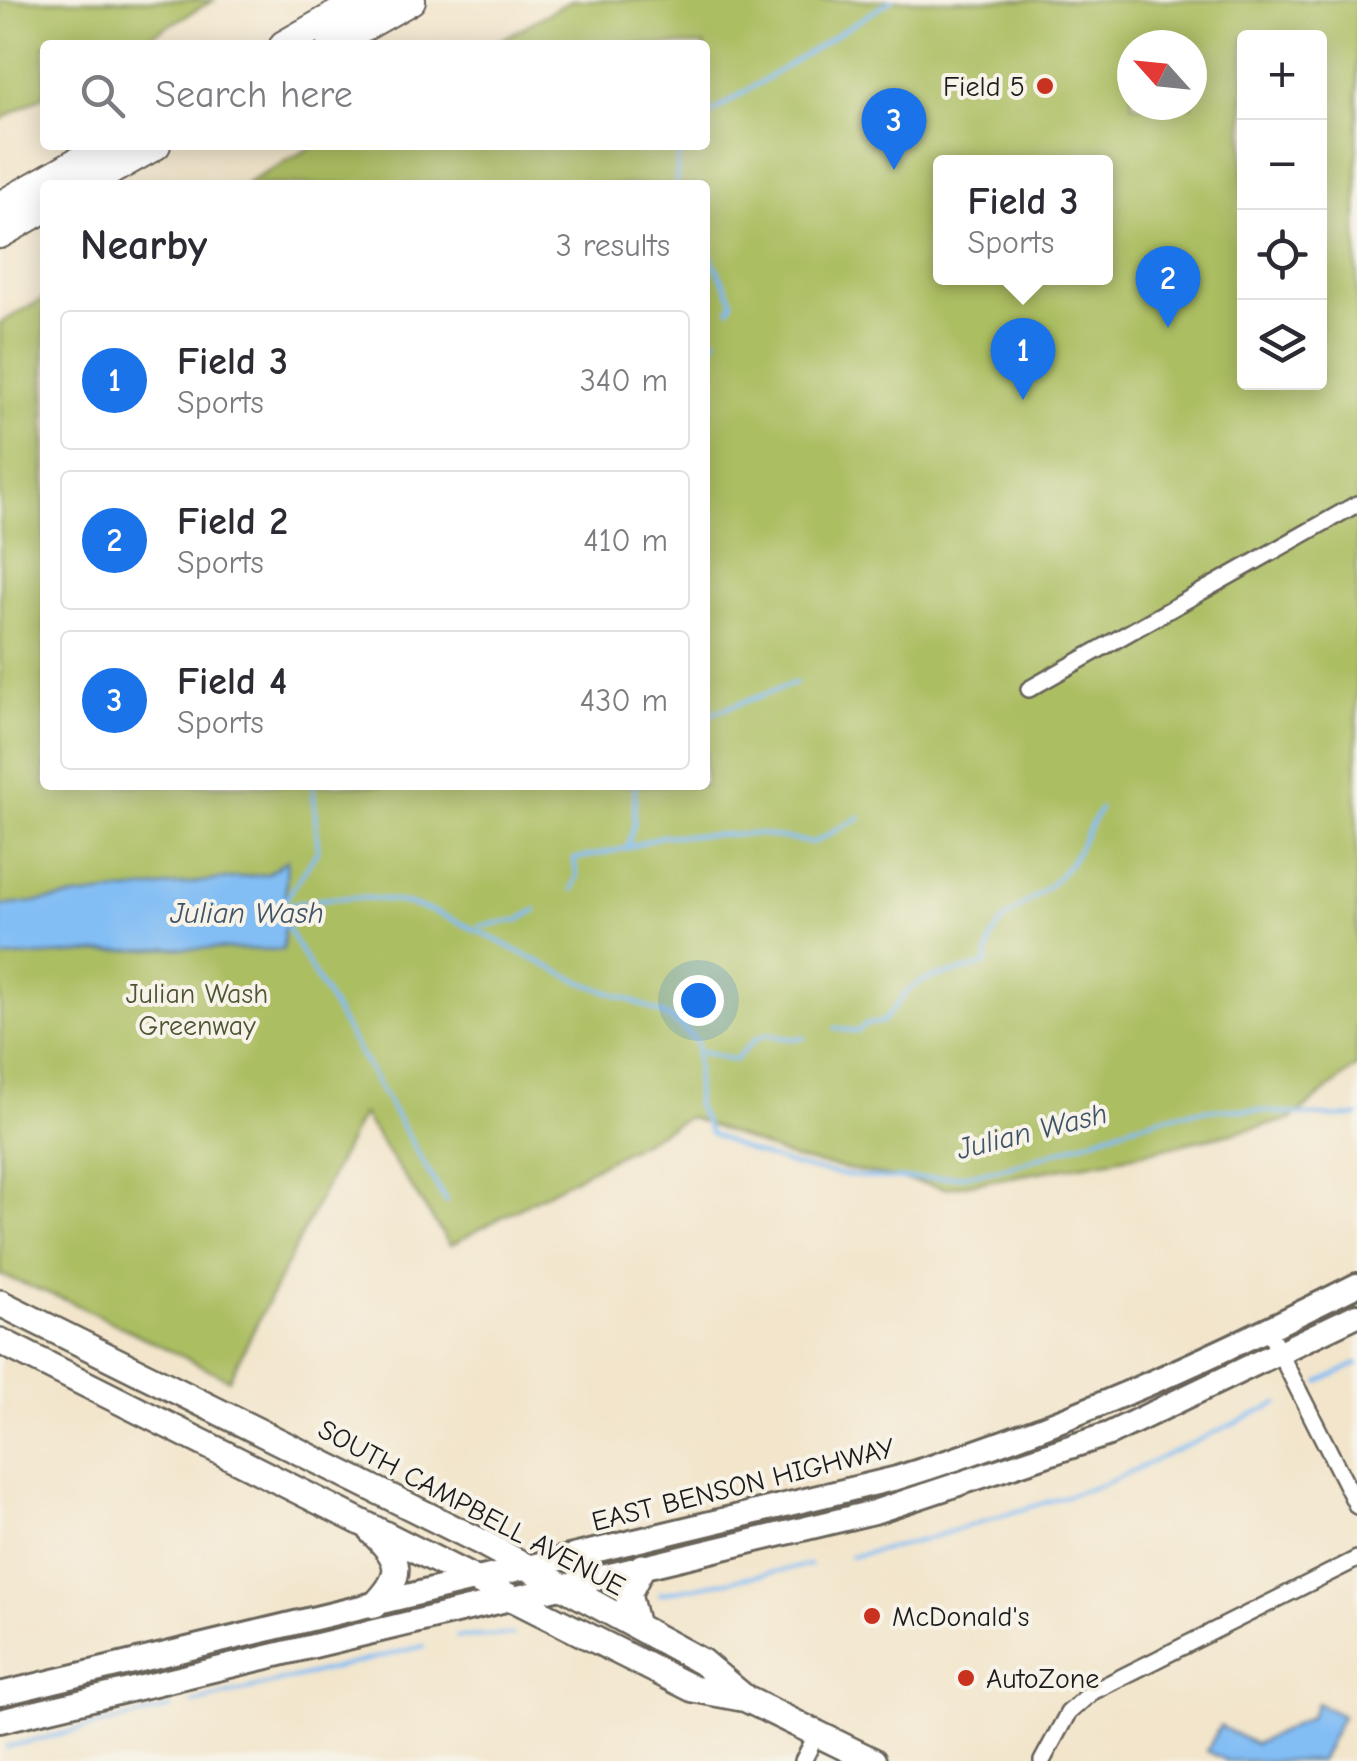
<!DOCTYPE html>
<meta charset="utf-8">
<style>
body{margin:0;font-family:"Comic Neue",sans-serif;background:#f2f2f3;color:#2b2b33}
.controls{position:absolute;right:30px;top:30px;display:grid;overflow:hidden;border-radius:10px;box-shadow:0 5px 25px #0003}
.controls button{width:90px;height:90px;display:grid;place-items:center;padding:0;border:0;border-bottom:2px solid #e1e1e2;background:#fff;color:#2b2b33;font:50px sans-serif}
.compass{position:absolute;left:1117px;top:30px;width:90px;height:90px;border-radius:50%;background:#fff;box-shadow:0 5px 25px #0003;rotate:297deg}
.you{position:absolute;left:698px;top:1000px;width:35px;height:35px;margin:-25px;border:8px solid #fff;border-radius:50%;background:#1a73e8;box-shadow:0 0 0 15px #1a73e833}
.badge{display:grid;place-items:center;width:65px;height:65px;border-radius:50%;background:#1a73e8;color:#fff;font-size:32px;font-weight:700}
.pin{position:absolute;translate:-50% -82px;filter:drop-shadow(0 2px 5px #0008)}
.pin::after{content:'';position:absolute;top:52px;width:35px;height:30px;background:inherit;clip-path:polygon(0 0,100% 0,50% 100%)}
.popup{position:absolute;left:933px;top:155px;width:180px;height:130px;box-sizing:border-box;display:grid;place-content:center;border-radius:10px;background:#fff;filter:drop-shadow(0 2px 8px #0005);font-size:32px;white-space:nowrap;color:#7c7c81}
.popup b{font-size:38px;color:#2b2b33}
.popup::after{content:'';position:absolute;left:50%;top:100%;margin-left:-20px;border:20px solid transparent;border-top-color:#fff}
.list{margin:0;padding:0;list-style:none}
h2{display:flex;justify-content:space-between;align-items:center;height:130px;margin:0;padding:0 40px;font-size:42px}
h2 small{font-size:32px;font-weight:400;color:#7c7c81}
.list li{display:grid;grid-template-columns:65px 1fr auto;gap:30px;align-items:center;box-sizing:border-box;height:140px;margin:0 20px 20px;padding:0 20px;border:2px solid #e1e1e2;border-radius:10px}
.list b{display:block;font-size:38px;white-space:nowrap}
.list p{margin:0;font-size:32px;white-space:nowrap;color:#7c7c81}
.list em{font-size:32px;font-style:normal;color:#7c7c81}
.icon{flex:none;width:55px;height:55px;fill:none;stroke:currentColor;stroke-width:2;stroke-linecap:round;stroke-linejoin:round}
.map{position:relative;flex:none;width:1357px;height:1761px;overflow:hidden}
.search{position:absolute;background:#fff;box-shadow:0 5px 25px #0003;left:40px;top:40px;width:670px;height:110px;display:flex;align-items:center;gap:25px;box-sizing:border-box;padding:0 35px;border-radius:10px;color:#7c7c81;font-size:38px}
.panel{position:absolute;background:#fff;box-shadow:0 5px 25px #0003;left:40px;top:180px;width:670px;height:610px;border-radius:10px}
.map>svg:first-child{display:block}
.green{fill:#acbe62;stroke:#646d3f;stroke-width:2.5;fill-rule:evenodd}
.water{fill:#82bdf4;stroke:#4f6c88;stroke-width:2.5}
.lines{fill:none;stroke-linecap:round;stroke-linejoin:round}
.stream{stroke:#82bdf4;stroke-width:4}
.minor-casing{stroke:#676259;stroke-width:20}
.secondary-casing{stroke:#676259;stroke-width:28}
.primary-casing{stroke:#676259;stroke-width:30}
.motorway-casing{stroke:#676259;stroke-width:32}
.minor{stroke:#fff;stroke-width:15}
.secondary{stroke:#fff;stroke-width:22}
.primary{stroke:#fff;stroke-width:25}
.motorway{stroke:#fff;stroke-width:28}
.poi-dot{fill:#c8321e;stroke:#f7f3e8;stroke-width:4}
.labels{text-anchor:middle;stroke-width:8;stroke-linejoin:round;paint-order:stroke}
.poi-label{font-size:28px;fill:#1c1c1c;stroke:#f7f3e8;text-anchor:start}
.park-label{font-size:28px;fill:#4e5534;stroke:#f7f3e8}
.street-label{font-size:28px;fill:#1c1c1c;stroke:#f7f3e8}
.water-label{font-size:30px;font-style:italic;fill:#405468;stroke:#f7f3e8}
</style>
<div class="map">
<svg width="1357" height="1761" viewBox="0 0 1357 1761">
<rect width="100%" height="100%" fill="#f7f3e8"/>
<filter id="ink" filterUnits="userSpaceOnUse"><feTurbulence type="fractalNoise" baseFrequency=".01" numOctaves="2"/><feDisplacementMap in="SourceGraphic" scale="20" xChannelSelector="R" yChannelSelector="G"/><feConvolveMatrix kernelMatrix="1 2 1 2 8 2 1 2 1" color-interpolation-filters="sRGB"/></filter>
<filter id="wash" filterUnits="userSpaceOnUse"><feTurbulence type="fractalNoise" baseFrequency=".0048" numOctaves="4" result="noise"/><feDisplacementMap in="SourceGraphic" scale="40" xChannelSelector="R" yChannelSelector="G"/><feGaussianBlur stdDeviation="2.25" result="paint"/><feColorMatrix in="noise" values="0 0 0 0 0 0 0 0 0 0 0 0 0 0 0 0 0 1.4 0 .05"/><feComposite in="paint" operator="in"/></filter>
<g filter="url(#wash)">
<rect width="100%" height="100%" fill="#f2e5cb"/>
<!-- green -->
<path class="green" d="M0,0H214L134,45H45V95L0,120Z
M572,0H1357V1066L1290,1120L1116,1159L946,1188L795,1159L689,1117L450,1245L362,1114L229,1379L66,1300L0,1275V323L45,298V785H705V185H244L315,145H705V45H492ZM1244,38H1320V382H1244ZM1132,45H1192V105H1132ZM940,162H1106V278H940Z"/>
<!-- water -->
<path class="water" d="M287,860L283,950L168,948L0,958V906L267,874Z
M1317,1703L1342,1716L1320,1761H1227L1207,1751L1220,1726L1255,1744L1310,1717Z"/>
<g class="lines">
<!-- stream -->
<path class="stream" d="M705,117L892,0
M676,185L679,145
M705,245L733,301L729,309
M714,343L716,338
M705,716L796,683
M627,848L662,836L759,834L812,843L861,817
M572,890L577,877L574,859L627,848L634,824L635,785
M284,902L318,850L313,785
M284,906C412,876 465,930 575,979C614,997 670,1007 697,1043L696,1105L710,1133C802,1181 915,1191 1015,1165C1074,1149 1129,1121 1190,1112C1246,1103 1301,1120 1357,1116
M283,921L446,1202
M480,926L519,920L536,910
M835,1028L858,1032L864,1025L882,1022C896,1009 905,988 923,981C944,972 966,974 987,963C988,914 1030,908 1059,876C1076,858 1087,830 1100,809
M701,1052L735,1060C772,1018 765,1043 804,1038
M1319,1382L1357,1364
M850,1557L923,1540L1102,1485L1278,1403
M660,1594L810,1565
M457,1637L513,1635
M193,1703L424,1646
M7,1747L171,1708"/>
</g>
</g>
<g filter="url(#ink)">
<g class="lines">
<defs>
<path id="minor" d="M1029,689L1357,504
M1268,1330L1357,1506
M803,1761L817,1734
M1042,1761L1068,1713L1092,1692L1357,1559"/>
<path id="secondary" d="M0,1694L897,1478C1062,1427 1203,1362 1357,1285
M0,1721L874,1512L1109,1434L1357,1315"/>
<path id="primary" d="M0,1303L479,1541L702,1662L746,1699L873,1761
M0,1341L693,1689L741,1698
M373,1533C402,1561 404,1575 375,1605
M636,1626L628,1594L642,1567"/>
<path id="motorway" d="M284,45L363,0
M332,45L411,0
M85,185L156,145
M0,206L107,145
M0,234L45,208"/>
</defs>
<!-- minor casing -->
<use href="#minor" class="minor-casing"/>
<!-- secondary casing -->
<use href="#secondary" class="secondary-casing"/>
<!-- primary casing -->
<use href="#primary" class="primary-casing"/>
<!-- motorway casing -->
<use href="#motorway" class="motorway-casing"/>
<!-- minor -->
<use href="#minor" class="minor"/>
<!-- secondary -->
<use href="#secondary" class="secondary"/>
<!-- primary -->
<use href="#primary" class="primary"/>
<!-- motorway -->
<use href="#motorway" class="motorway"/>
</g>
</g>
<!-- markers -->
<g class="poi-dot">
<circle cx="1045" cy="86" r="10"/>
<circle cx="872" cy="1616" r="10"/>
<circle cx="966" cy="1678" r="10"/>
</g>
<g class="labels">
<!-- poi labels -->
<g class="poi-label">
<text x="1025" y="96" text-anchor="end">Field 5</text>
<text x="892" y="1626">McDonald's</text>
<text x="986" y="1688">AutoZone</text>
</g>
<!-- park labels -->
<g class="park-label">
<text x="197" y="1003">Julian Wash<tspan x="197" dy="32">Greenway</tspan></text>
</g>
<!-- street labels -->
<g class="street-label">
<text transform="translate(743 1484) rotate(-14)" y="10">EAST BENSON HIGHWAY</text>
<text transform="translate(472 1507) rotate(28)" y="10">SOUTH CAMPBELL AVENUE</text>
</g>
<!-- water labels -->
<g class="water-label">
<text x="247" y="923">Julian Wash</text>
<text transform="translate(1032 1131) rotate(-14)" y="10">Julian Wash</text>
</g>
</g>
</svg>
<div class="controls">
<button>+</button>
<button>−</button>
<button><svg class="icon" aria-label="locate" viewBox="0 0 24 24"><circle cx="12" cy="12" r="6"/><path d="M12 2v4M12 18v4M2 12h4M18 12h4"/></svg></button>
<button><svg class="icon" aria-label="layers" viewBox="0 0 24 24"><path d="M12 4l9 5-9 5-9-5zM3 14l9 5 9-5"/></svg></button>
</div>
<svg class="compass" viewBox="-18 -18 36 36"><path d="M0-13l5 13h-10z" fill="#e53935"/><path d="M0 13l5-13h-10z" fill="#7c7c81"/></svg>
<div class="you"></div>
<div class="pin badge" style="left:1023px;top:400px">1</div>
<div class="popup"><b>Field 3</b>Sports</div>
<div class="pin badge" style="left:1168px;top:328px">2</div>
<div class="pin badge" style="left:894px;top:170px">3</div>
<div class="search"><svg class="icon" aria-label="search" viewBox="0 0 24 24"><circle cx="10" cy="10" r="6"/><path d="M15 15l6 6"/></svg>Search here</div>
<section class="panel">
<h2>Nearby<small>3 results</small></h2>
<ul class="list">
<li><span class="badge">1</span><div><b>Field 3</b><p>Sports</p></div><em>340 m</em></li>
<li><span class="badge">2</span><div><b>Field 2</b><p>Sports</p></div><em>410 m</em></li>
<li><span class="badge">3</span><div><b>Field 4</b><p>Sports</p></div><em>430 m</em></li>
</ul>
</section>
</div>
